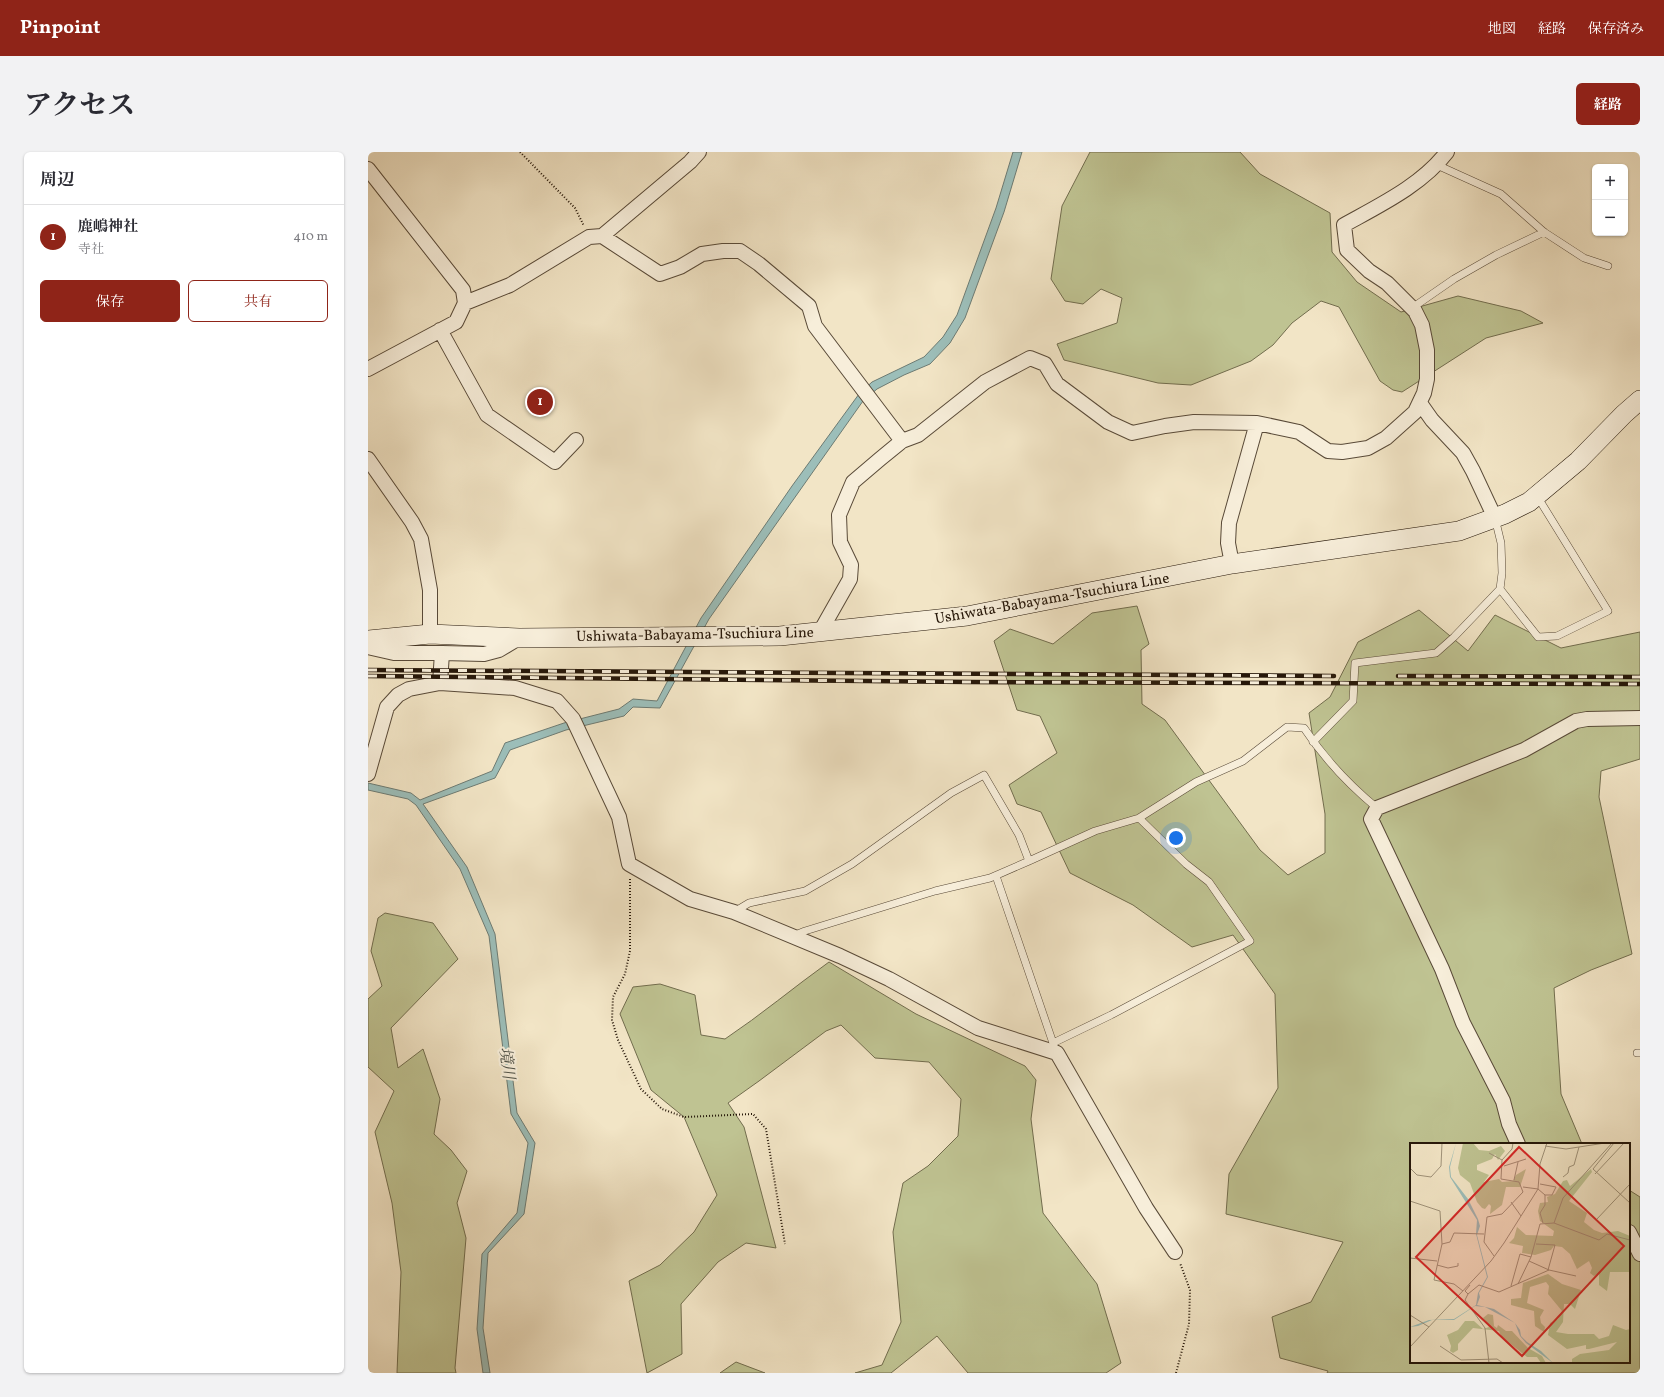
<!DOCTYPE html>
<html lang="ja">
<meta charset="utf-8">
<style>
body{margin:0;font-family:Vollkorn,"Noto Serif JP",serif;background:#f2f2f3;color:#2b2b33}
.controls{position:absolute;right:12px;top:12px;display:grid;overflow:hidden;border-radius:6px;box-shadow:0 1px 3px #0004}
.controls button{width:36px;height:36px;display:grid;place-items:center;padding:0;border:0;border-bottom:1px solid #e1e1e2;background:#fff;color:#2b2b33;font:20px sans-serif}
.you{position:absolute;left:808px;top:686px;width:14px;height:14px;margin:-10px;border:3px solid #fff;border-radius:50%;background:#1a73e8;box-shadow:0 0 0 6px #1a73e833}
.badge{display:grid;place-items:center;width:26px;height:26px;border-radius:50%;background:#8f2418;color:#fff;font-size:13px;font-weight:700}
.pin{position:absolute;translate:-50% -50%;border:2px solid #fff;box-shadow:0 1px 4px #0006}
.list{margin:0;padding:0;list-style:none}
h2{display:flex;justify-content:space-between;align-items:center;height:52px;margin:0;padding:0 16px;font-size:17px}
h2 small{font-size:13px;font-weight:400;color:#7c7c81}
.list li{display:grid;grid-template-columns:26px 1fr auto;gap:12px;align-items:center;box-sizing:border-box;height:64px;padding:0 16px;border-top:1px solid #e1e1e2}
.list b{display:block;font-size:15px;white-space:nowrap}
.list p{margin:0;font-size:13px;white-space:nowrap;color:#7c7c81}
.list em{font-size:13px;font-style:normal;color:#7c7c81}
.actions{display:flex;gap:8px;padding:12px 16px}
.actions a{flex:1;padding:9px 0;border:1px solid #8f2418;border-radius:6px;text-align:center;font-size:14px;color:#8f2418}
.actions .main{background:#8f2418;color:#fff}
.map{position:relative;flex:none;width:1272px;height:1221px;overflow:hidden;border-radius:6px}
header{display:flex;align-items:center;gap:24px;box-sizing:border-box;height:56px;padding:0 20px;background:#8f2418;color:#fff}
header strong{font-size:19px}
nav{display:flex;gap:22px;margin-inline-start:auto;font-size:14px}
.intro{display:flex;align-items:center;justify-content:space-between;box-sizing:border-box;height:96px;padding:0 24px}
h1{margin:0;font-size:28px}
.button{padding:10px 18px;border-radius:6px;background:#8f2418;color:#fff;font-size:14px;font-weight:700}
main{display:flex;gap:24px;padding:0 24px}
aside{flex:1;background:#fff;border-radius:6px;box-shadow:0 1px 3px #0004}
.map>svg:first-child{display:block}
.green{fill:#bfc392;stroke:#726d4e}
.water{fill:#9cbeb9;stroke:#6d7b73}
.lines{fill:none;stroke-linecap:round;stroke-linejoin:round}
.service-casing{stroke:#594a38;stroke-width:8}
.minor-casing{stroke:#594a38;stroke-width:16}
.secondary-casing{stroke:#261709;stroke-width:20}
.path{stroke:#261709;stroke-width:2;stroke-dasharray:1 2;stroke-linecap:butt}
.service{stroke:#f7eeda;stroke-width:7}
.minor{stroke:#f7eeda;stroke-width:14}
.secondary{stroke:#f7eeda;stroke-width:19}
.rail-casing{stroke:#261709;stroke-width:4.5}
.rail{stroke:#f7eeda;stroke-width:3;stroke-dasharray:9;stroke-linecap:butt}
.labels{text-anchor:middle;stroke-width:4;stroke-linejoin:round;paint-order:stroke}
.street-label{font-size:15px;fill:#261709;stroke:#f7eeda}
.water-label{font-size:16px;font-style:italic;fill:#4f5147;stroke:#f7eeda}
.inset-road{fill:none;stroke:#a0937a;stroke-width:1}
.view{fill:#d62828;fill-opacity:0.15;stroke:#d62828;stroke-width:2}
.inset-edge{fill:none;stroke:#261709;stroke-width:2}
</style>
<header>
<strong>Pinpoint</strong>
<nav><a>地図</a><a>経路</a><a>保存済み</a></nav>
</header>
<div class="intro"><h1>アクセス</h1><a class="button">経路</a></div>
<main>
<aside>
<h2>周辺<small></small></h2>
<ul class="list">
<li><span class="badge">1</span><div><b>鹿嶋神社</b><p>寺社</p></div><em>410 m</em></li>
</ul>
<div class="actions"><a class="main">保存</a><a>共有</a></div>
</aside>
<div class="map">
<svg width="1272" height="1221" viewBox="0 0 1272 1221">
<rect width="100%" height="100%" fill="#f2e5c6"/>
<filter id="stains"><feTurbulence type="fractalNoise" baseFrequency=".005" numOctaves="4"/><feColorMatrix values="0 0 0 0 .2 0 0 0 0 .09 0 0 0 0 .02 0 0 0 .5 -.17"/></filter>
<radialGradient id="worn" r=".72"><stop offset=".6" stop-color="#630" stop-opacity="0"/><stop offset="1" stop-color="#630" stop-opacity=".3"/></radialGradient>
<!-- green -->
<path class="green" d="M722,0H872L892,22L962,61L964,100L989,130L1033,160L1090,144L1153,159L1175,171L1118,186L1034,240L1025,238L1012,229L971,155L953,149L924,171L905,193L883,209L823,233L790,231L696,208L689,192L749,171L754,146L733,137L715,152L697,149L683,127L694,54Z
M769,454L781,492L773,498L774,552L797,568L892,698L920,723L957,701V662L941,561L962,545L990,490L1051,458L1100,499L1127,463L1193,496L1272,480V607L1233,619L1231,645L1264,802L1223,818L1186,836L1193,942L1214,992H1043V1210H1261V1038L1272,1045V1221H959L960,1219L912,1206L904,1165L943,1150L975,1090L858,1062L861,1022L910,936L907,842L865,783L824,795L765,753L702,721L673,660L649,652L641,633L689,601L672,564L649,558L626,489L642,477L685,492L724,461Z
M17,761L65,771L90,807L23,876L30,916L55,897L72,947L66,982L83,998L99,1019L89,1051L98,1086L87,1216L88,1221H29L33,1120L24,1051L7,980L26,939L0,915V847L14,834L3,799L10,766Z
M461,810L548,862L657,914L668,928L663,967L675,1061L729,1132L753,1211L738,1221H600L569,1184L523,1221H487L514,1213L533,1170L525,1080L535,1031L560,1014L590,984L593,947L561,910L507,906L473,873L458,879L391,929L360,951L376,975L408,1096L378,1091L350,1110L313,1152L314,1202L279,1221L261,1129L292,1113L326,1080L349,1043L316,965L283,938L252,862L265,835L292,832L327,843L333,883L357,887C393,863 426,835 461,810Z
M368,1210L397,1221H352Z"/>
<!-- water -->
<path class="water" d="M645,0H654L636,60L597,166L582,191L562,212L536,223L509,237L495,249L341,467L292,556L265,555L256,564L198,578L142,598L127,626L55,652L99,715L127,782L149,961L167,991L156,1062L120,1101L115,1176L122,1221H115L109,1177L114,1102L149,1061L160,991L143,962L121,784L92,717L48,653L40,647L0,638V631L43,641L52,648L124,619L137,591L196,571L251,557L265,547L289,549L333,466L424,334L491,242L504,230L556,205L575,185L589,163L628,56Z"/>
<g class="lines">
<defs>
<path id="service" d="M1069,13L1133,42L1176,80L1216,106L1240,114
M1044,156L1086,127L1128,103L1176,80
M1132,437L1170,485L1189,484L1240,459L1169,344
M945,590L985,549L987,511L1068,501L1086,485L1132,437L1134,421L1133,391L1127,366
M661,709L727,679L771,666L828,630L875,609L919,575L936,576C956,606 981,633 1009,656
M628,724L686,894
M366,760L381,751L437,739L484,712L583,641L616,623L651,683L661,709L622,726L567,739L437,779L425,784
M685,891L743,863L882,789L841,730L818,712L771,666
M1269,901H1272"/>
<path id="minor" d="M0,17L95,138L97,151L88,170L0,217
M234,84L292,122L312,115L334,102L355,99H372L391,112L441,154L447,174L534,289
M97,151L142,133L221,85L234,84L322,10L331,0
M72,178L119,263L187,310L208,288
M1052,251L1064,268L1095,301L1105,319L1127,366
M0,307L44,370L53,387L62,438V482
M864,412L860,391L861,371L889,271
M452,480L482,427L483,413L472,390L471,363L485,330L512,307L534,289L550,283L617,230L662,206L677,212L689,232L740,270L764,281L797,274L826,270L889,271L931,280L960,299L974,300L1000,296L1018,286L1047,260L1056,241L1059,227V198L1054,173L1047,159L1019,131L1001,119L979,98L976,73C1012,53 1054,33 1079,0
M0,495L26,501H74
M72,531L74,501L116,502L131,498L151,486
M0,622L19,555L30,543L41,537L72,531L147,536L189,549L205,567L251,665L261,712L322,747L366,760L472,804L521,827L610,876L689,901L778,1056L807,1100
M1150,992L1141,972L1135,949L1095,871L1074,817L1003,667L1009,656L1156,598L1208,569L1219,567L1272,566
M1261,1080L1272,1102"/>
<path id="secondary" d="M0,488L62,482L151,486L412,484L599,464L864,412L1091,379L1137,362L1161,350L1210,309L1256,262L1272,248"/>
</defs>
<!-- service casing -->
<use href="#service" class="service-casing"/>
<!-- minor casing -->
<use href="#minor" class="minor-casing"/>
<!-- secondary casing -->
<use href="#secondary" class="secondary-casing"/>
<!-- path -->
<path class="path" d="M152,0L207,56L216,74
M262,727V799L257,822L245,845L244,868L250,888L273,937L294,957L316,965L385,962L398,977L417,1092
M808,1221L821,1172L822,1138L812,1111"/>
<!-- service -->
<use href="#service" class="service"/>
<!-- minor -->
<use href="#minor" class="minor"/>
<!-- secondary -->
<use href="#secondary" class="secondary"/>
<defs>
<path id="rail" d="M0,518L966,524
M0,524L602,530L1272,532
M1030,524L1272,525"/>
</defs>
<!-- rail casing -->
<use href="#rail" class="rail-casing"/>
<!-- rail -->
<use href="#rail" class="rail"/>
</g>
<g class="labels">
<!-- street labels -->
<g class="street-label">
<text transform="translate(684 446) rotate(-10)" y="5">Ushiwata-Babayama-Tsuchiura Line</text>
<text transform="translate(327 482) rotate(-1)" y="5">Ushiwata-Babayama-Tsuchiura Line</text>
</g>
<!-- water labels -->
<g class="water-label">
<text transform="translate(140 911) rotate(83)" y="6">境川</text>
</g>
</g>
<!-- overview -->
<g transform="translate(1042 991)">
<rect width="220" height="220" fill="#f2e5c6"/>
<path d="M53,0H63L69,7L79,8L91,3L95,8L88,17L85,11L82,16L67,22V27L79,32L74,39L89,36L92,39L103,38L106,32L116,26L110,44H96L92,62L80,71L81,63L79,61L75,66L72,65L67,59L60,40L50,32L48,25ZM181,26L182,29L159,58L177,70L174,79L184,87L192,90L208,88L220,93V129H200L197,148L189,142V130L184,133L180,130L182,125L179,118L167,126L160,111L152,104L144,103L141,107L125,112L112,110L113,103L99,100L104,95L107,84L116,92L143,93L144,88L130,78L128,68L130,60L138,59L137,54L145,51L153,38L157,37L160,43ZM138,131L152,141L171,147L165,166L160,161H154L153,179L146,189L158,191H184L189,196L199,193L203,182L216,187L220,186V220H162V216L170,211L199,207L207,199L179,206H176V202L157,206L138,192L140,180L148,176L152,168L138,151L139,143L136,139L120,144L117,160L134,167L130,174L131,180L135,184L134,189L125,183L124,168L101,162V156L111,155L113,140ZM78,171L83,172L84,183L87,185L88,182L96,188H102L118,205L132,213L136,220H131L127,214H117L91,193L89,188L63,185L48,201V207L43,210L40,208L41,203L37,192L48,187L55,178H64L73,186L79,184L73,175Z" fill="#bfc392"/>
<path d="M46,0L40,24L41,34L58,56L68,76L70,83L67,92L78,134L69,150L70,154L67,162L84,166L105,180L110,187L111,193L117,199L131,208L143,220L116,200L110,193L105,180L75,164L65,163L44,177H22L8,183L0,184L19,177L44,176L66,162L68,150L77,134L66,91L67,77L40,34L39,24Z" fill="#9cbeb9"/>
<path class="inset-road" d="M202,0L153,55L144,80L189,97L197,91L220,97M204,0L183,26L220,60M135,3L156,6L195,0M79,10L92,17M94,23L116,16M0,25L7,32L21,34L31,23L32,0M185,31L214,0M153,34L158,30L159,24L164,22L169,4M104,37L108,19M130,41L146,44L142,52H135M113,44L128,46L135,52V62L130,70L133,80M0,58L30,68L32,101L24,137L44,141L53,148M101,59L111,73M186,77L220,41M32,101L40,99L44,90L74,91M126,101L145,102L138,127M84,113L74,99L77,74L92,71L113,49L109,39L91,36L92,17L102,6L103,0M121,114L130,81L144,80M0,115L27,118M119,118L139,127M27,122L38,125L48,123V120M101,143L110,111L121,114L108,141M58,151L55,148L60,142M0,172L19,184M30,203L51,217L87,216L93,220M0,204L81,118L94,100L128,46L130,21L137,0M79,220L75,185L55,157L58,151L69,142L89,149L139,127L166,133"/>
<path class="view" d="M109,4L214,103L112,213L6,114Z"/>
<rect width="220" height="220" class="inset-edge"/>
</g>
<rect width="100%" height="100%" filter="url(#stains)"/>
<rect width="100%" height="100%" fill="url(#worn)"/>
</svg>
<div class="controls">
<button>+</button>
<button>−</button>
</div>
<div class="you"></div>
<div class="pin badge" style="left:172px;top:250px">1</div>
</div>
</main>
